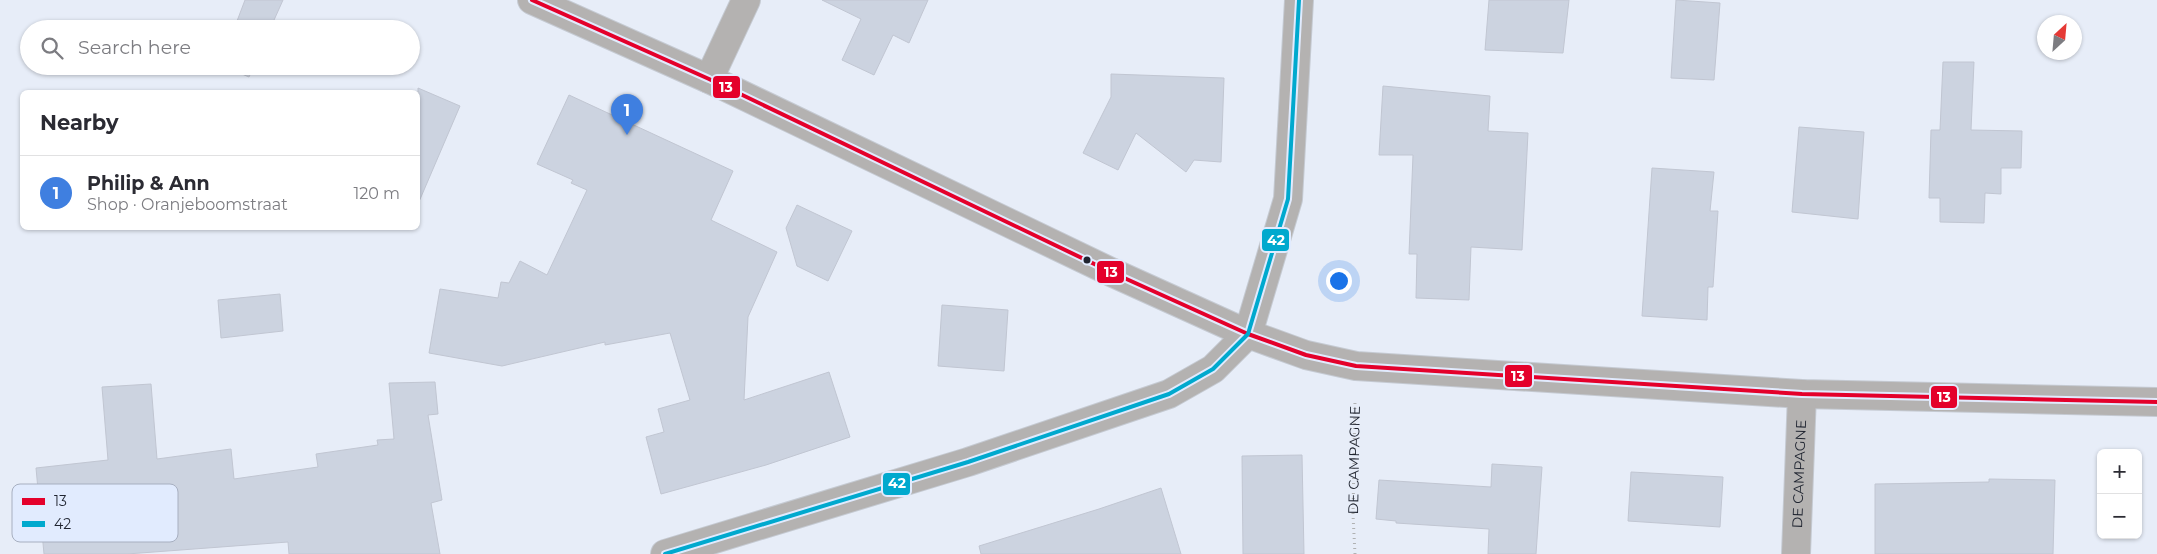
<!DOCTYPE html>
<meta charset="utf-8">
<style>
body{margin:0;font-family:Montserrat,sans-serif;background:#f2f2f3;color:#2b2b33}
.controls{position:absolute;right:15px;bottom:15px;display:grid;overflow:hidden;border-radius:8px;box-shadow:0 1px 4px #0004}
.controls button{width:45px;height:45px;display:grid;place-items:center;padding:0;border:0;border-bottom:1px solid #e1e1e2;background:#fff;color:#2b2b33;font:25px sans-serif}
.compass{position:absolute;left:2037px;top:15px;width:45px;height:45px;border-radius:50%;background:#fff;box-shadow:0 1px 4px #0004;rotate:26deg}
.you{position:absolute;left:1338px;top:280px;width:18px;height:18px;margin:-12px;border:4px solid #fff;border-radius:50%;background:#1a73e8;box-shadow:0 0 0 8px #1a73e833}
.badge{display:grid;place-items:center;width:32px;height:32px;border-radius:50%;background:#7c3aed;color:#fff;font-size:16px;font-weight:700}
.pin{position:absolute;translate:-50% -41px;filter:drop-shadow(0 1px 2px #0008)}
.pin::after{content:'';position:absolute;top:26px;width:18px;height:15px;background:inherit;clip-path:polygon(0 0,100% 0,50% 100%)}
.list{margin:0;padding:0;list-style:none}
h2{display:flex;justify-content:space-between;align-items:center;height:65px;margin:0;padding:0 20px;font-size:21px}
h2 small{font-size:16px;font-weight:400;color:#7c7c81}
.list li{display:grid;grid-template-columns:32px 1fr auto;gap:15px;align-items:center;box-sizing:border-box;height:75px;padding:0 20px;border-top:1px solid #e1e1e2}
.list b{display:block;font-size:19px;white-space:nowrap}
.list p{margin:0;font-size:16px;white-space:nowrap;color:#7c7c81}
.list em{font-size:16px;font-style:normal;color:#7c7c81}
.icon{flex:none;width:28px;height:28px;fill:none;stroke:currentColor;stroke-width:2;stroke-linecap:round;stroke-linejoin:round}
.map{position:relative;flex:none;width:2157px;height:554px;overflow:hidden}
.search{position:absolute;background:#fff;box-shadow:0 1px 4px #0004;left:20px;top:20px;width:400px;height:55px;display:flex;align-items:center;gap:12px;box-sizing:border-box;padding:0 18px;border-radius:28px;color:#7c7c81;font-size:19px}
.panel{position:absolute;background:#fff;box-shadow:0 1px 4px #0004;left:20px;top:90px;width:400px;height:140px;border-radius:8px}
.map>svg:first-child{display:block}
.building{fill:#ccd3e0;stroke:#c1c6d2}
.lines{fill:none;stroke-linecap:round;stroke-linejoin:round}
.minor-casing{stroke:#c5cad2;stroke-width:30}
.path{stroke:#b0b1b2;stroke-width:3;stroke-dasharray:1 4;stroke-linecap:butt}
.minor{stroke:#b4b2b1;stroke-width:28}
.bus-1-casing{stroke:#e1ebfe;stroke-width:8}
.bus-2-casing{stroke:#e1ebfe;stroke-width:8}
.bus-1{stroke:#e4002b;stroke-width:4}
.bus-2{stroke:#00a9ce;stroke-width:4}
.bus-dot{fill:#1f2430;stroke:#e1ebfe;stroke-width:2}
.labels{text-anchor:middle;stroke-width:4.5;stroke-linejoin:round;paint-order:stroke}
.street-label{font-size:14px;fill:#1f2430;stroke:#e1ebfe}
.key{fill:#e1ebfe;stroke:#a7afc0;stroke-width:1}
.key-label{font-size:14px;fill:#1f2430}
.line-badge{stroke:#e1ebfe;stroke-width:2}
.badge-label{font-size:14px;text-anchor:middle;font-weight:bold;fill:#fff}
</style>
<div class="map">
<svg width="2157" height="554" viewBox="0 0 2157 554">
<rect width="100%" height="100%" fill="#e7edf8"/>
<!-- building -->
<path class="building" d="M245,0H283L270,29H234Z
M822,0H928L909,43L893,35L874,75L842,60L861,19Z
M1489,0H1569L1563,53L1485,50Z
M1676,0L1720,3L1714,80L1671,78Z
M1943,62H1974L1971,130L2022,131L2021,168H2001V194L1985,193L1984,223L1940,222V198H1929L1931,130H1940Z
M223,66H254L249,77Z
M1111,74L1224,78L1221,162L1194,160L1186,172L1136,133L1118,170L1083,153L1111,97Z
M1383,86L1490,96L1488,131L1528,133L1522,250L1471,247L1469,300L1416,298L1417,254H1409L1413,155H1379Z
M418,88L460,106L418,204Z
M569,95L733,171L711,220L777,252L748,317L744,400L829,372L850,437L766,465L661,494L646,437L664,432L658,409L690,400L670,333L605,345V342L502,366L429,353L440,289L498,298L501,282L509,283L520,261L547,275L587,190L571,183L573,180L537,164Z
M1799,127L1864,132L1858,219L1792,212Z
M1652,168L1714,172L1710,211H1718L1713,287H1708L1707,320L1642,316Z
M797,205L852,231L828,281L797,266L786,228Z
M280,294L283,331L221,338L218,300Z
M942,305L1008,310L1004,371L938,366Z
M435,382L438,414L428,415L442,500L431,503L440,554H289L288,542L127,554H44L36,468L108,460L102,387L151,384L157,459L231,449L234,479L318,467L316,454L378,445L377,440L394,439L389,383Z
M1302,455L1304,554H1243L1242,456Z
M1492,464L1542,467L1536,554H1488L1489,529L1396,523V521L1376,519L1379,480L1491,487Z
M1631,472L1723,477L1720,527L1628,521Z
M1989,479L2055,480L2053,554H1875V484L1989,482Z
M1161,488L1181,554H981L979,546L1099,509Z"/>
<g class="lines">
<defs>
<g id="minor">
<path d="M532,0L709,79L1111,272L1248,334L1306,355L1356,366L1802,394L2157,402"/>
<path d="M709,79L746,0"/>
<path d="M665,554L968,462L1169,394L1213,369L1248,334L1288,199L1299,0"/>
<path id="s2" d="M1796,554L1802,394"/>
</g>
</defs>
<!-- minor casing -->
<use href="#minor" class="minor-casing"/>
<!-- path -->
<path class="path" id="s1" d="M1355,554L1353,515L1355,401"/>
<!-- minor -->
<use href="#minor" class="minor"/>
<defs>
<path id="bus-1" d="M532,0L709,79L1111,272L1248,334L1306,355L1356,366L1802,394L2157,402"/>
<path id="bus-2" d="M665,554L968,462L1169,394L1213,369L1248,334L1288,199L1299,0"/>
</defs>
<!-- bus-1 casing -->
<use href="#bus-1" class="bus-1-casing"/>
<!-- bus-2 casing -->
<use href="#bus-2" class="bus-2-casing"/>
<!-- bus-1 -->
<use href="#bus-1" class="bus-1"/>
<!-- bus-2 -->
<use href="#bus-2" class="bus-2"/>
</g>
<!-- markers -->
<circle class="bus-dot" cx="1087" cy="260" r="4.5"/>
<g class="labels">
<!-- street labels -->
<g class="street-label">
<text dy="5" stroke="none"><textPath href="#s1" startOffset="94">DE CAMPAGNE</textPath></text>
<text dy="5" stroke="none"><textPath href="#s2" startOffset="80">DE CAMPAGNE</textPath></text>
</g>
</g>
<!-- legend -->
<rect x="12" y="484" width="166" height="58" rx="8" class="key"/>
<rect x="22" y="498" width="23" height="7" fill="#e4002b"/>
<rect x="22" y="521" width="23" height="6" fill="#00a9ce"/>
<g class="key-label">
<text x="54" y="506">13</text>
<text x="54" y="529">42</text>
</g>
<g class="line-badge">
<rect x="712" y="75" width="29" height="24" rx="5" fill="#e4002b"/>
<rect x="1261" y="228" width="29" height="24" rx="5" fill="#00a9ce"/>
<rect x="1096" y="260" width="29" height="24" rx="5" fill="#e4002b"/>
<rect x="1504" y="364" width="29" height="24" rx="5" fill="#e4002b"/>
<rect x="1930" y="385" width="28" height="24" rx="5" fill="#e4002b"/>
<rect x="882" y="472" width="29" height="24" rx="5" fill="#00a9ce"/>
</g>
<g class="badge-label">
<text x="726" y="92">13</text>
<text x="1276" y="245">42</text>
<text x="1111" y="277">13</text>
<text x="1518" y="381">13</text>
<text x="1944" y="402">13</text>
<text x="897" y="488">42</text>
</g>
</svg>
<div class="controls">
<button>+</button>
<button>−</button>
</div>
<svg class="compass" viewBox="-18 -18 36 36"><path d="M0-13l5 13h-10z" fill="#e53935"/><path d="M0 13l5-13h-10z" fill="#7c7c81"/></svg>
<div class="you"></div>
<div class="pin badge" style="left:627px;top:135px;background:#3f7fe0">1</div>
<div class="search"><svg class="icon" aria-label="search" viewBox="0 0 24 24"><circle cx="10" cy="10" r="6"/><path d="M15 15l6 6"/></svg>Search here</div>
<section class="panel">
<h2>Nearby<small></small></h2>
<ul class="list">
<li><span class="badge" style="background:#3f7fe0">1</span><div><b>Philip &amp; Ann</b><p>Shop · Oranjeboomstraat</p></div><em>120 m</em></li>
</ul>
</section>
</div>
